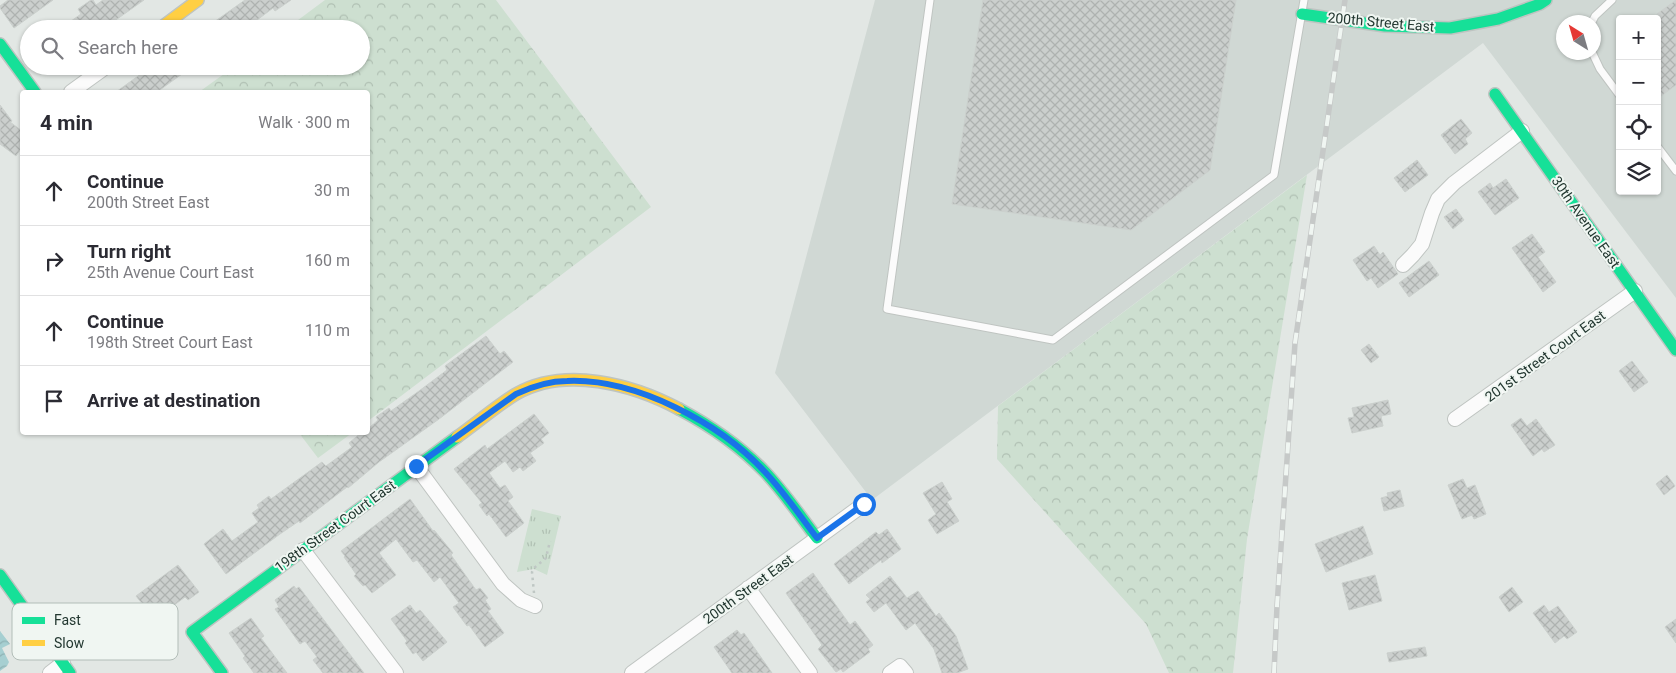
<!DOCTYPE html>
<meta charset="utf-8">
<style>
body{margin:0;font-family:Roboto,sans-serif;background:#f2f2f3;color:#2b2b33}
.controls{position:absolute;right:15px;top:15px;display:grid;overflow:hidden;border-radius:5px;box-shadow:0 1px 4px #0004}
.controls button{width:45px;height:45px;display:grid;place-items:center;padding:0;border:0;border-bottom:1px solid #e1e1e2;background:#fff;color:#2b2b33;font:25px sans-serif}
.compass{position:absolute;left:1556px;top:15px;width:45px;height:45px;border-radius:50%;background:#fff;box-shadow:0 1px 4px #0004;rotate:323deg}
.stop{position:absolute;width:15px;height:15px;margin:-11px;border:4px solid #1a73e8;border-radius:50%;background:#fff}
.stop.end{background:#1a73e8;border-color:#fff;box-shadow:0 1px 5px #0008}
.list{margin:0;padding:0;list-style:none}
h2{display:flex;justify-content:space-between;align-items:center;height:65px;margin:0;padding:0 20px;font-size:21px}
h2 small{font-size:16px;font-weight:400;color:#7c7c81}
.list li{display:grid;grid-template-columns:32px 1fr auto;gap:15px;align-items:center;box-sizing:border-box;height:70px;padding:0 20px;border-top:1px solid #e1e1e2}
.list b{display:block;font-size:19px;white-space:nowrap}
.list p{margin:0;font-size:16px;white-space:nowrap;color:#7c7c81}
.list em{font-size:16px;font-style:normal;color:#7c7c81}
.icon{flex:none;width:28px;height:28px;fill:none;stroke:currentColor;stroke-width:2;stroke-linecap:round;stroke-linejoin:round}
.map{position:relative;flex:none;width:1676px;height:673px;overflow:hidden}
.search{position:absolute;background:#fff;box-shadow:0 1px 4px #0004;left:20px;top:20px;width:350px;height:55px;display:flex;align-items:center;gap:12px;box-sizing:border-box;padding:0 18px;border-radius:28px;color:#7c7c81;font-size:19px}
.panel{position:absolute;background:#fff;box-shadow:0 1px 4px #0004;left:20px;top:90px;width:350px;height:345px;border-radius:5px}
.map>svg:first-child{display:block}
.built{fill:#d0d8d4;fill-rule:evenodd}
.forest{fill:url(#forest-crowns)}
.park{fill:url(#park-tufts)}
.water{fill:url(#water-waves)}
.building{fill:url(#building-cross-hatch);stroke:#cbd0cd}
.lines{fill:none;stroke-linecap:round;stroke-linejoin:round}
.lane-casing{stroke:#bfc4c1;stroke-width:9}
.street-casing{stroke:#bfc4c1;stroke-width:16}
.fast-casing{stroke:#bec4c1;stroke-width:14}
.slow-casing{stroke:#bec4c1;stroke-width:14}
.path{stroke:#bfc7c4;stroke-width:2.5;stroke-dasharray:2.5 4;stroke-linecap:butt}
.lane{stroke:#fbfbfb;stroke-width:7}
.street{stroke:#fbfbfb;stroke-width:14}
.fast{stroke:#16e098;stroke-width:11}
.slow{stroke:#ffcf43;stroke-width:11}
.rail-casing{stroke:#c6c9c8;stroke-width:5.5}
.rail{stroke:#f0f6f2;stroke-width:4;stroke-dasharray:11;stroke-linecap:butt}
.route{stroke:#1a73e8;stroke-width:6}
.labels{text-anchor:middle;stroke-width:4;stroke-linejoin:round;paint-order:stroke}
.street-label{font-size:14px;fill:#223730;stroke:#f0f6f2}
.key{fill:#f0f6f2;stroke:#b2bdb8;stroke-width:1}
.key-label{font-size:14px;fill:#223730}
</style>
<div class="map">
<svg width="1676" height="673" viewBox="0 0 1676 673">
<defs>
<pattern id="forest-crowns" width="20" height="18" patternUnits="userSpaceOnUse" patternTransform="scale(1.25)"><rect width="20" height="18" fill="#cddfd0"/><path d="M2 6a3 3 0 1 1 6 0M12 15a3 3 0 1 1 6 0" fill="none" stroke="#b0c0b3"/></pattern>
<pattern id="park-tufts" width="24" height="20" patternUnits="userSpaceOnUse" patternTransform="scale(1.25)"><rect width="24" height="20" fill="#cddfd0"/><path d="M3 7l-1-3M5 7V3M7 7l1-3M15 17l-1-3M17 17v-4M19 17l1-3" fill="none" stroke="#b0c0b3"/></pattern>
<pattern id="water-waves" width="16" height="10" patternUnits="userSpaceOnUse" patternTransform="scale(1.25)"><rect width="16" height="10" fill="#a6cfd1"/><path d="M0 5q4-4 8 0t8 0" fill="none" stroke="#8fb2b4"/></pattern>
<pattern id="building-cross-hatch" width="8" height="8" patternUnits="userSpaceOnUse" patternTransform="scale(1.25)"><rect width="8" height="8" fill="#cbcfcd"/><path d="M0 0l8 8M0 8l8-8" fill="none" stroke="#aeb2b0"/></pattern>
</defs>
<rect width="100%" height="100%" fill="#e2e7e4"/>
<!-- built -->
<path class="built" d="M875,0H1676V298L1483,43L872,500L775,373ZM1620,19H1657V191H1620ZM1564,22H1594V52H1564Z"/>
<!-- forest -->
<path class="forest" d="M325,0H496L651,207L368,421V92H199L235,66H361V29H286Z
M1307,175L1247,539L1233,673H1169L1146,624L997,459L998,406Z
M299,433H352L318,458Z"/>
<!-- park -->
<path class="park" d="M532,509L561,516L547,575L534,569L517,572Z"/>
<!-- water -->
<path class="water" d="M0,631L10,644L2,648L9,662L7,666L0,671Z"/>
<!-- building -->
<path class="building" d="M8,0H53L14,28L0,8V6Z
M91,0H93L96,5L103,0H144L103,29H60L81,14L78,9Z
M245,0H291L275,11L273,8L245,29H219L214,22Z
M983,0H1236L1210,170L1131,230L952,204Z
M1676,0V85L1657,99V14Z
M152,66H193L157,92H116Z
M0,105L12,121L10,122L22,131V147L16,156L0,144Z
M1461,119L1472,133L1465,139L1468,144L1455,154L1441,135Z
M1417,160L1428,175L1405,192L1394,178Z
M1506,179L1519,198L1495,215L1478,192L1490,183L1493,188Z
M1456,209L1464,220L1453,229L1444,217Z
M1532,234L1545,252L1538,257L1556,282L1543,292L1512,248Z
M1374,246L1380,255L1383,252L1398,274L1378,288L1371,278L1367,281L1353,260Z
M1429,261L1439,275L1409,297L1399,283Z
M486,336L500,354L504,351L513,362L439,419L379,462L348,488L347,487L300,523L299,521L280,534L226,574L204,544L223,529L232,541L258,522L252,513L259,508L257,505L269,496L271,499L322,462L326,466L352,447L349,443L362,432H368V429L378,420L376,417L389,408L391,411L419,391L447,370L445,366Z
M1369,344L1379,357L1371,363L1361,350Z
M1632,361L1648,382L1634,392L1619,371Z
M1388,400L1391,414L1381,416L1383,426L1352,433L1348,418L1354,417L1352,408Z
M534,414L549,433L541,439L544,443L530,453L536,461L523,471L520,467L513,472L505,461L489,473L500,488L505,485L513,497L508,501L524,523L506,537L489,514L487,516L479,505L482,503L454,469L485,445L487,449Z
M1521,418L1527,426L1536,419L1555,445L1544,452L1542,449L1533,456L1511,425Z
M1667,475L1675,486L1664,495L1656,484Z
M1463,479L1467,488L1475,485L1486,514L1474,519L1472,515L1462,519L1448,485Z
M942,482L952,499L947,502L959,521L937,534L928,520L936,514L923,493Z
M1400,490L1404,506L1384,511L1381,498L1388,496L1387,493Z
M410,499L433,531L434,530L453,553L451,555L476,590L480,588L488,598L485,600L491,609L488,611L504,633L485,647L469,625L467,626L453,607L459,603L440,577L434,582L417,560L413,562L396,539L379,553L396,575L372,593L365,585L363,586L354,576L356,574L344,557L345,556L341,551Z
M1363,526L1373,554L1326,572L1315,544Z
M887,529L901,549L882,563L881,560L849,584L834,564L876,532L879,535Z
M178,565L199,592L188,600L185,597L165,612L167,614L150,626L154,632L144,639L141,634L138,637L126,620L144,606L136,596Z
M813,573L850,625L855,621L873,645L868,649L870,652L843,672L841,669L836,672L818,649L822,645L786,593Z
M1375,575L1382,601L1349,610L1342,583Z
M890,576L907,598L918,591L936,616L939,613L956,636L968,669L957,673H942L934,649L915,623L906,630L886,603L874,612L866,602L870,599L866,595Z
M294,586L296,589L299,587L302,591L364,673H323L313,660L317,657L305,641L300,644L275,609L279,607L275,600Z
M1512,587L1523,602L1509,612L1499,597Z
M410,605L416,613L420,610L447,642L423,661L416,652L413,654L405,643L407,641L391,619Z
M1544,605L1549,612L1558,606L1577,632L1567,639L1564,636L1555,643L1533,613Z
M251,618L264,636L261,638L287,673H254L243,658L245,656L229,633Z
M1676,619V643L1665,627Z
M737,630L741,635L744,633L772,673H732L714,647Z
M1425,647L1427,656L1389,662L1387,653Z"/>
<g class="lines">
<defs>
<path id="lane" d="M930,0L887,309L1053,340L1274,175L1304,0
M1592,22L1595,16L1612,0
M1592,52L1600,69L1620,96
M1657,146L1676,171"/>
<path id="street" d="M71,92L107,66
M1403,265L1413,255L1422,244L1432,213L1438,199L1454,183L1522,131
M1455,419L1635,291
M416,466L503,584L521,600L535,606
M303,550L396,673
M748,588L810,673
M50,673L63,663
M632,673L864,504
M890,673L900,666L906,673"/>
<path id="fast" d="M1302,14L1385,26L1450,28L1498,19L1540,4L1546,0
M0,44L35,92
M1495,94L1676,350
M679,409C711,426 740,446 765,472C784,492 800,516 817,538
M0,575L70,673
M222,673L192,632L457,437"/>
<path id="slow" d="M159,29L198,0
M457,437C477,423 496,406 516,394C565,366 632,384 679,409"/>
</defs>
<!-- lane casing -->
<use href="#lane" class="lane-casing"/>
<!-- street casing -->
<use href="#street" class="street-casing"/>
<!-- fast casing -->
<use href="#fast" class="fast-casing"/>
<!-- slow casing -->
<use href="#slow" class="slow-casing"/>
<!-- path -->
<path class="path" d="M534,593L532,572L534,568L546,558L550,541"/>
<!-- lane -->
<use href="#lane" class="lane"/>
<!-- street -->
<use href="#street" class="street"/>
<!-- fast -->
<use href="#fast" class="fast"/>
<!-- slow -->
<use href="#slow" class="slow"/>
<defs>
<path id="rail" d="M1274,673L1277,606L1295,343L1345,0"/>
</defs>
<!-- rail casing -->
<use href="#rail" class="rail-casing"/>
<!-- rail -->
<use href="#rail" class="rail"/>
</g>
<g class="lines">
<!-- route -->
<path class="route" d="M416,466L516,394C531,387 549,381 567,381C635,378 720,423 765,472C784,492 800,516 817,538L864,504"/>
</g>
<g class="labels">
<!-- street labels -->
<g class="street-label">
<text transform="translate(1381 22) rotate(5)" y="5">200th Street East</text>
<text transform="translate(1586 222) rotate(55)" y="5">30th Avenue East</text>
<text transform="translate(1545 356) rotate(-36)" y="5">201st Street Court East</text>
<text transform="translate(335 526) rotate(-36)" y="5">198th Street Court East</text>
<text transform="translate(748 589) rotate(-36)" y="5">200th Street East</text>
</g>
</g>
<!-- legend -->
<rect x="12" y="603" width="166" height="57" rx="8" class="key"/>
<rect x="22" y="617" width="23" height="7" fill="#16e098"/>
<rect x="22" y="640" width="23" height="6" fill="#ffcf43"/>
<g class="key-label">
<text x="54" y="625">Fast</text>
<text x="54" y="648">Slow</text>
</g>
</svg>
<div class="controls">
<button>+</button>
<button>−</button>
<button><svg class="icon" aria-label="locate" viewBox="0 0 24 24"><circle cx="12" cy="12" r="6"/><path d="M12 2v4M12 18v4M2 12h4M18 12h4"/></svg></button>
<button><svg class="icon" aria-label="layers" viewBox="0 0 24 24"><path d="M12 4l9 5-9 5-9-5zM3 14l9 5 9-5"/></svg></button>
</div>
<svg class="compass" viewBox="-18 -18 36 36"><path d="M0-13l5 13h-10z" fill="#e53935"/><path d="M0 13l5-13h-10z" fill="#7c7c81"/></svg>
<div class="stop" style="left:864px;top:504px"></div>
<div class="stop end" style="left:416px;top:466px"></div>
<div class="search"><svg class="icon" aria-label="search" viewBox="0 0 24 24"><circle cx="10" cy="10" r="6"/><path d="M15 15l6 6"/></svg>Search here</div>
<section class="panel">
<h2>4 min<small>Walk · 300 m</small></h2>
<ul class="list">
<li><svg class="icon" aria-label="ahead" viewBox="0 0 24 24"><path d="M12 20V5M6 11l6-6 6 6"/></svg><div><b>Continue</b><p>200th Street East</p></div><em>30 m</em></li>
<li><svg class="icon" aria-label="right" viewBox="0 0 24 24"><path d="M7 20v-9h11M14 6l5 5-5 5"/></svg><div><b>Turn right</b><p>25th Avenue Court East</p></div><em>160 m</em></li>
<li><svg class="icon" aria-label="ahead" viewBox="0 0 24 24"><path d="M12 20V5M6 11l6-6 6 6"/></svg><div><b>Continue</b><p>198th Street Court East</p></div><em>110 m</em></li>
<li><svg class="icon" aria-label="arrive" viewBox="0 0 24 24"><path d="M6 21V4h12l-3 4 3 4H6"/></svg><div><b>Arrive at destination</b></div></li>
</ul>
</section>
</div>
